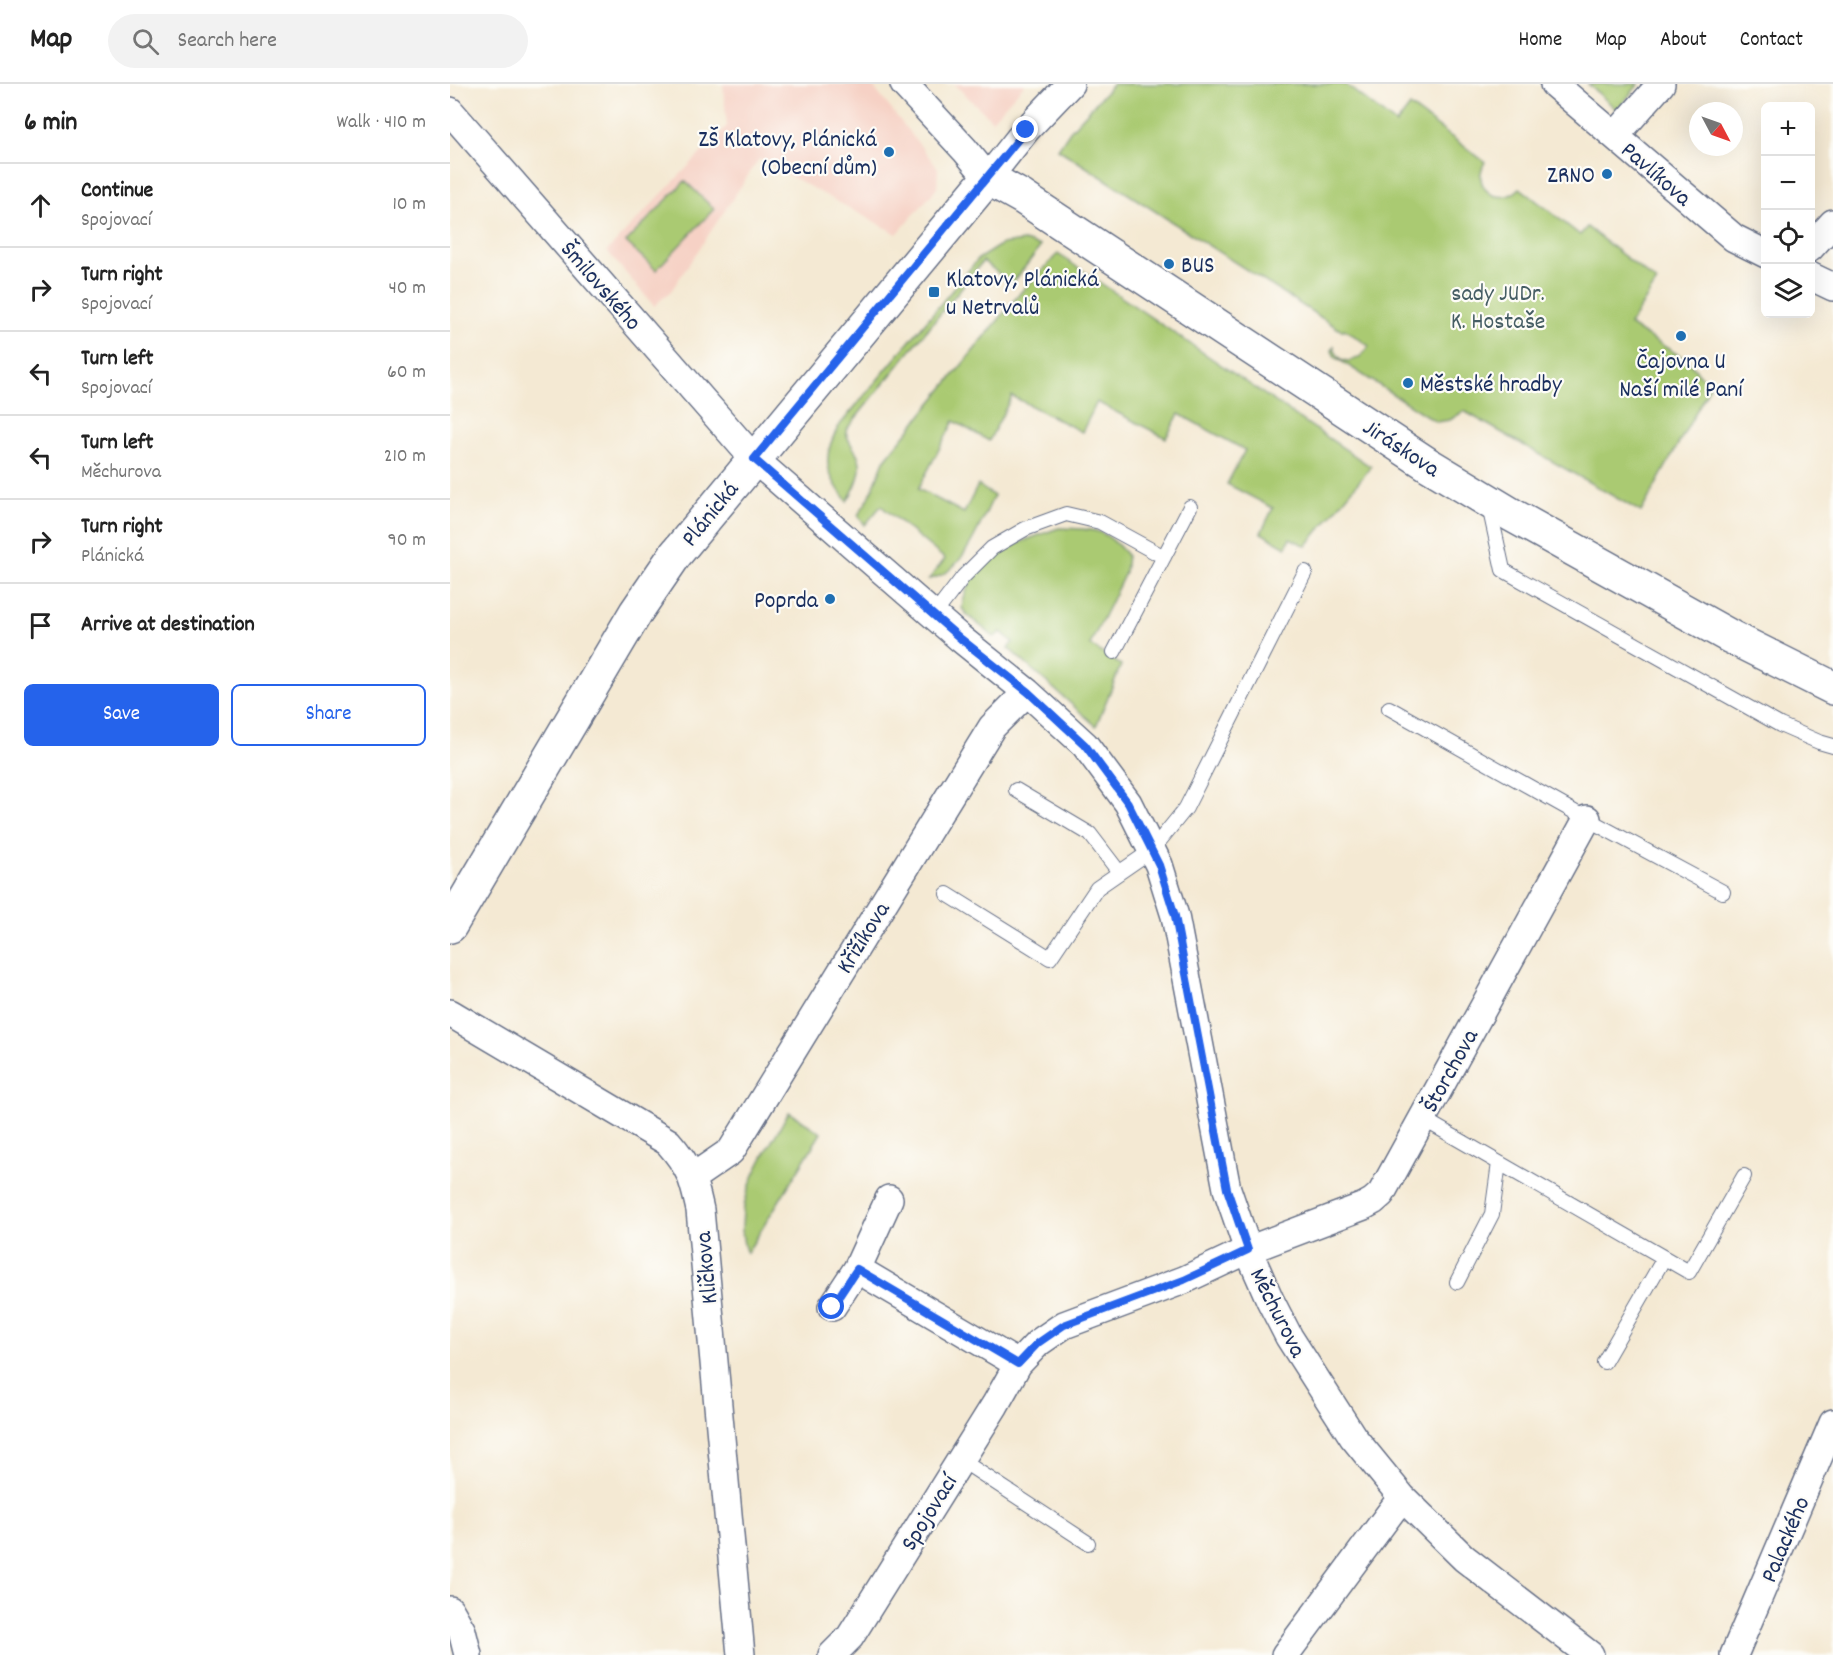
<!DOCTYPE html>
<meta charset="utf-8">
<style>
body{margin:0;font-family:Dekko,sans-serif;background:#f2f2f2;color:#222}
.controls{position:absolute;right:18px;top:18px;display:grid;overflow:hidden;border-radius:9px;box-shadow:0 6px 24px #0002}
.controls button{width:54px;height:54px;display:grid;place-items:center;padding:0;border:0;border-bottom:2px solid #e0e0e0;background:#fff;color:#222;font:30px sans-serif}
.compass{position:absolute;left:1239px;top:18px;width:54px;height:54px;border-radius:50%;background:#fff;box-shadow:0 6px 24px #0002;rotate:131deg}
.stop{position:absolute;width:18px;height:18px;margin:-14px;border:4px solid #2563eb;border-radius:50%;background:#fff}
.stop.end{background:#2563eb;border-color:#fff;box-shadow:0 2px 6px #0008}
.list{margin:0;padding:0;list-style:none}
h2{display:flex;justify-content:space-between;align-items:center;height:78px;margin:0;padding:0 24px;font-size:26px}
h2 small{font-size:20px;font-weight:400;color:#767676}
.list li{display:grid;grid-template-columns:39px 1fr auto;gap:18px;align-items:center;box-sizing:border-box;height:84px;padding:0 24px;border-top:2px solid #e0e0e0}
.list b{display:block;font-size:22px;white-space:nowrap}
.list p{margin:0;font-size:20px;white-space:nowrap;color:#767676}
.list em{font-size:20px;font-style:normal;color:#767676}
.actions{display:flex;gap:12px;padding:18px 24px}
.actions a{flex:1;padding:14px 0;border:2px solid #2563eb;border-radius:9px;text-align:center;font-size:21px;color:#2563eb}
.actions .main{background:#2563eb;color:#fff}
.icon{flex:none;width:33px;height:33px;fill:none;stroke:currentColor;stroke-width:2;stroke-linecap:round;stroke-linejoin:round}
.map{position:relative;flex:none;width:1383px;height:1571px;overflow:hidden}
header{display:flex;align-items:center;gap:36px;box-sizing:border-box;height:84px;padding:0 30px;background:#fff;border-bottom:2px solid #e0e0e0}
header strong{font-size:28px}
nav{display:flex;gap:33px;margin-inline-start:auto;font-size:21px}
.search{width:420px;height:54px;background:#f2f2f2;display:flex;align-items:center;gap:15px;box-sizing:border-box;padding:0 21px;border-radius:33px;color:#767676;font-size:22px}
main{display:flex}
aside{flex:1;background:#fff}
.map>svg:first-child{display:block}
.built{fill:#f6d1c5}
.green{fill:#aaca72;stroke:#627c68;stroke-width:1.5}
.lines{fill:none;stroke-linecap:round;stroke-linejoin:round}
.service-casing{stroke:#677087;stroke-width:16}
.minor-casing{stroke:#677087;stroke-width:30}
.secondary-casing{stroke:#677087;stroke-width:36}
.service{stroke:#fff;stroke-width:14}
.minor{stroke:#fff;stroke-width:27}
.secondary{stroke:#fff;stroke-width:33}
.route{stroke:#2563eb;stroke-width:8}
.poi-dot{fill:#1f6fb2;stroke:#fdfcf7;stroke-width:2}
.labels{text-anchor:middle;stroke-width:4.5;stroke-linejoin:round;paint-order:stroke}
.poi-label{font-size:24px;fill:#1b2f5e;stroke:#fdfcf7;text-anchor:end}
.street-label{font-size:24px;fill:#1b2f5e;stroke:#fdfcf7}
.park-label{font-size:24px;fill:#465e64;stroke:#fdfcf7}
</style>
<header>
<strong>Map</strong>
<div class="search"><svg class="icon" aria-label="search" viewBox="0 0 24 24"><circle cx="10" cy="10" r="6"/><path d="M15 15l6 6"/></svg>Search here</div>
<nav><a>Home</a><a>Map</a><a>About</a><a>Contact</a></nav>
</header>
<main>
<aside>
<h2>6 min<small>Walk · 410 m</small></h2>
<ul class="list">
<li><svg class="icon" aria-label="ahead" viewBox="0 0 24 24"><path d="M12 20V5M6 11l6-6 6 6"/></svg><div><b>Continue</b><p>Spojovací</p></div><em>10 m</em></li>
<li><svg class="icon" aria-label="right" viewBox="0 0 24 24"><path d="M7 20v-9h11M14 6l5 5-5 5"/></svg><div><b>Turn right</b><p>Spojovací</p></div><em>40 m</em></li>
<li><svg class="icon" aria-label="left" viewBox="0 0 24 24"><path d="M17 20v-9H6M10 6l-5 5 5 5"/></svg><div><b>Turn left</b><p>Spojovací</p></div><em>60 m</em></li>
<li><svg class="icon" aria-label="left" viewBox="0 0 24 24"><path d="M17 20v-9H6M10 6l-5 5 5 5"/></svg><div><b>Turn left</b><p>Měchurova</p></div><em>210 m</em></li>
<li><svg class="icon" aria-label="right" viewBox="0 0 24 24"><path d="M7 20v-9h11M14 6l5 5-5 5"/></svg><div><b>Turn right</b><p>Plánická</p></div><em>90 m</em></li>
<li><svg class="icon" aria-label="arrive" viewBox="0 0 24 24"><path d="M6 21V4h12l-3 4 3 4H6"/></svg><div><b>Arrive at destination</b></div></li>
</ul>
<div class="actions"><a class="main">Save</a><a>Share</a></div>
</aside>
<div class="map">
<svg width="1383" height="1571" viewBox="0 0 1383 1571">
<rect width="100%" height="100%" fill="#fdfcf7"/>
<filter id="ink" filterUnits="userSpaceOnUse"><feTurbulence type="fractalNoise" baseFrequency=".0167" numOctaves="2"/><feDisplacementMap in="SourceGraphic" scale="12" xChannelSelector="R" yChannelSelector="G"/><feConvolveMatrix kernelMatrix="1 2 1 2 8 2 1 2 1" color-interpolation-filters="sRGB"/></filter>
<filter id="wash" filterUnits="userSpaceOnUse"><feTurbulence type="fractalNoise" baseFrequency=".008" numOctaves="4" result="noise"/><feDisplacementMap in="SourceGraphic" scale="24" xChannelSelector="R" yChannelSelector="G"/><feGaussianBlur stdDeviation="1.35" result="paint"/><feColorMatrix in="noise" values="0 0 0 0 0 0 0 0 0 0 0 0 0 0 0 0 0 1.4 0 .05"/><feComposite in="paint" operator="in"/></filter>
<g filter="url(#wash)">
<rect width="100%" height="100%" fill="#f4e9d3"/>
<!-- built -->
<path class="built" d="M273,0H421L488,84L487,104L447,150L309,75L221,207L204,222L157,167L277,42Z
M504,0H575L542,36Z"/>
<!-- green -->
<path class="green" d="M663,0H895L946,40L960,22L1035,78C1020,104 1049,125 1070,104L1130,151L1137,143L1207,198L1179,241L1237,276L1260,302L1191,428L1014,327L1000,336L986,338L885,273L882,267L884,261C887,285 910,279 919,262L894,245L892,247L608,65L620,47Z
M1138,0H1189L1167,26Z
M235,97L264,125L206,186L176,158Z
M574,157L591,162L562,200L533,177L396,346C396,355 402,361 406,368C416,383 406,403 397,417C375,390 371,373 389,342L528,175L552,160Z
M608,170L921,383L856,462L840,454L836,463L811,449L823,424L777,400L795,366L729,330L716,354L647,318L632,348L562,312L539,357L504,337L468,405L514,429L528,401L544,412C530,439 513,491 479,495L495,475L431,422L415,441L408,431L419,414L434,377L571,208Z
M609,444C644,446 653,442 677,471L675,489L640,561L671,581L646,642L558,564L563,558L551,548L544,553L516,530L512,524C519,473 567,459 609,444Z
M339,1028L371,1049L297,1169C293,1162 293,1154 292,1146C291,1101 318,1065 339,1028Z"/>
</g>
<g filter="url(#ink)">
<g class="lines">
<defs>
<path id="service" d="M1039,422L1053,486L1330,641L1369,658L1383,662
M484,531L513,493L542,464L575,445L616,430L650,438L714,473
M664,568L740,423
M939,624L1137,735L1273,808
M566,706L640,750L669,788
M497,810L600,874L647,804L702,766L736,724L855,488
M973,1035L1239,1188L1294,1092
M1007,1198L1042,1130L1049,1079
M1154,1278L1214,1174
M511,1376L638,1459"/>
<path id="minor" d="M454,0L515,66L538,94L576,46L620,0
M1104,0L1284,154L1316,170
M0,27L304,375L511,555L577,608L635,661L678,719L709,781L725,832L777,1105L798,1166L820,1216L839,1253L903,1353L952,1413L1014,1474L1140,1571
M1165,52L1211,0
M1360,164L1383,139
M1360,192L1383,203
M0,929L218,1058C240,1083 243,1094 250,1126L291,1571
M243,1093L281,1067L542,643L577,608
M407,1185L568,1280
M382,1223L407,1185L439,1115
M0,1526L12,1547L18,1571
M382,1571L400,1553L545,1321L568,1280L588,1259L614,1241L734,1196L798,1166L914,1122L923,1117L931,1110L1137,735
M835,1571L952,1413
M1284,1571L1383,1339"/>
<path id="secondary" d="M0,842L186,528L225,471L538,94L572,113L979,381L1062,431L1281,553L1383,604"/>
</defs>
<!-- service casing -->
<use href="#service" class="service-casing"/>
<!-- minor casing -->
<use href="#minor" class="minor-casing"/>
<!-- secondary casing -->
<use href="#secondary" class="secondary-casing"/>
<!-- service -->
<use href="#service" class="service"/>
<!-- minor -->
<use href="#minor" class="minor"/>
<!-- secondary -->
<use href="#secondary" class="secondary"/>
</g>
</g>
<g class="lines" filter="url(#ink)">
<!-- route -->
<path class="route" d="M382,1223L407,1185L568,1280L588,1259L614,1241L734,1196L798,1166L777,1105L725,832L709,781L678,719L635,661L578,608L511,555L304,375L576,46"/>
</g>
<!-- markers -->
<g class="poi-dot">
<circle cx="439" cy="68" r="6"/>
<circle cx="1157" cy="90" r="6"/>
<circle cx="719" cy="180" r="6"/>
<rect x="478" y="202" width="12" height="12" rx="3"/>
<circle cx="1231" cy="252" r="6"/>
<circle cx="958" cy="299" r="6"/>
<circle cx="380" cy="515" r="6"/>
</g>
<g class="labels">
<!-- poi labels -->
<g class="poi-label">
<text x="427" y="62">ZŠ Klatovy, Plánická<tspan x="427" dy="28">(Obecní dům)</tspan></text>
<text x="1145" y="98">ZRNO</text>
<text x="731" y="188" text-anchor="start">BUS</text>
<text x="496" y="202" text-anchor="start">Klatovy, Plánická<tspan x="496" dy="28">u Netrvalů</tspan></text>
<text x="1231" y="284" text-anchor="middle">Čajovna U<tspan x="1231" dy="28">Naší milé Paní</tspan></text>
<text x="970" y="307" text-anchor="start">Městské hradby</text>
<text x="368" y="523">Poprda</text>
</g>
<!-- street labels -->
<g class="street-label">
<text transform="translate(1207 89) rotate(41)" y="8">Pavlíkova</text>
<text transform="translate(152 201) rotate(49)" y="8">Šmilovského</text>
<text transform="translate(952 363) rotate(33)" y="8">Jiráskova</text>
<text transform="translate(259 429) rotate(-51)" y="8">Plánická</text>
<text transform="translate(412 853) rotate(-58)" y="8">Křižíkova</text>
<text transform="translate(999 986) rotate(-61)" y="8">Štorchova</text>
<text transform="translate(255 1184) rotate(-95)" y="8">Kličkova</text>
<text transform="translate(829 1228) rotate(63)" y="8">Měchurova</text>
<text transform="translate(478 1428) rotate(-58)" y="8">Spojovací</text>
<text transform="translate(1334 1455) rotate(-67)" y="8">Palackého</text>
</g>
<!-- park labels -->
<g class="park-label">
<text x="1048" y="216">sady JUDr.<tspan x="1048" dy="28">K. Hostaše</tspan></text>
</g>
</g>
</svg>
<div class="controls">
<button>+</button>
<button>−</button>
<button><svg class="icon" aria-label="locate" viewBox="0 0 24 24"><circle cx="12" cy="12" r="6"/><path d="M12 2v4M12 18v4M2 12h4M18 12h4"/></svg></button>
<button><svg class="icon" aria-label="layers" viewBox="0 0 24 24"><path d="M12 4l9 5-9 5-9-5zM3 14l9 5 9-5"/></svg></button>
</div>
<svg class="compass" viewBox="-18 -18 36 36"><path d="M0-13l5 13h-10z" fill="#e53935"/><path d="M0 13l5-13h-10z" fill="#767676"/></svg>
<div class="stop" style="left:382px;top:1223px"></div>
<div class="stop end" style="left:576px;top:46px"></div>
</div>
</main>
